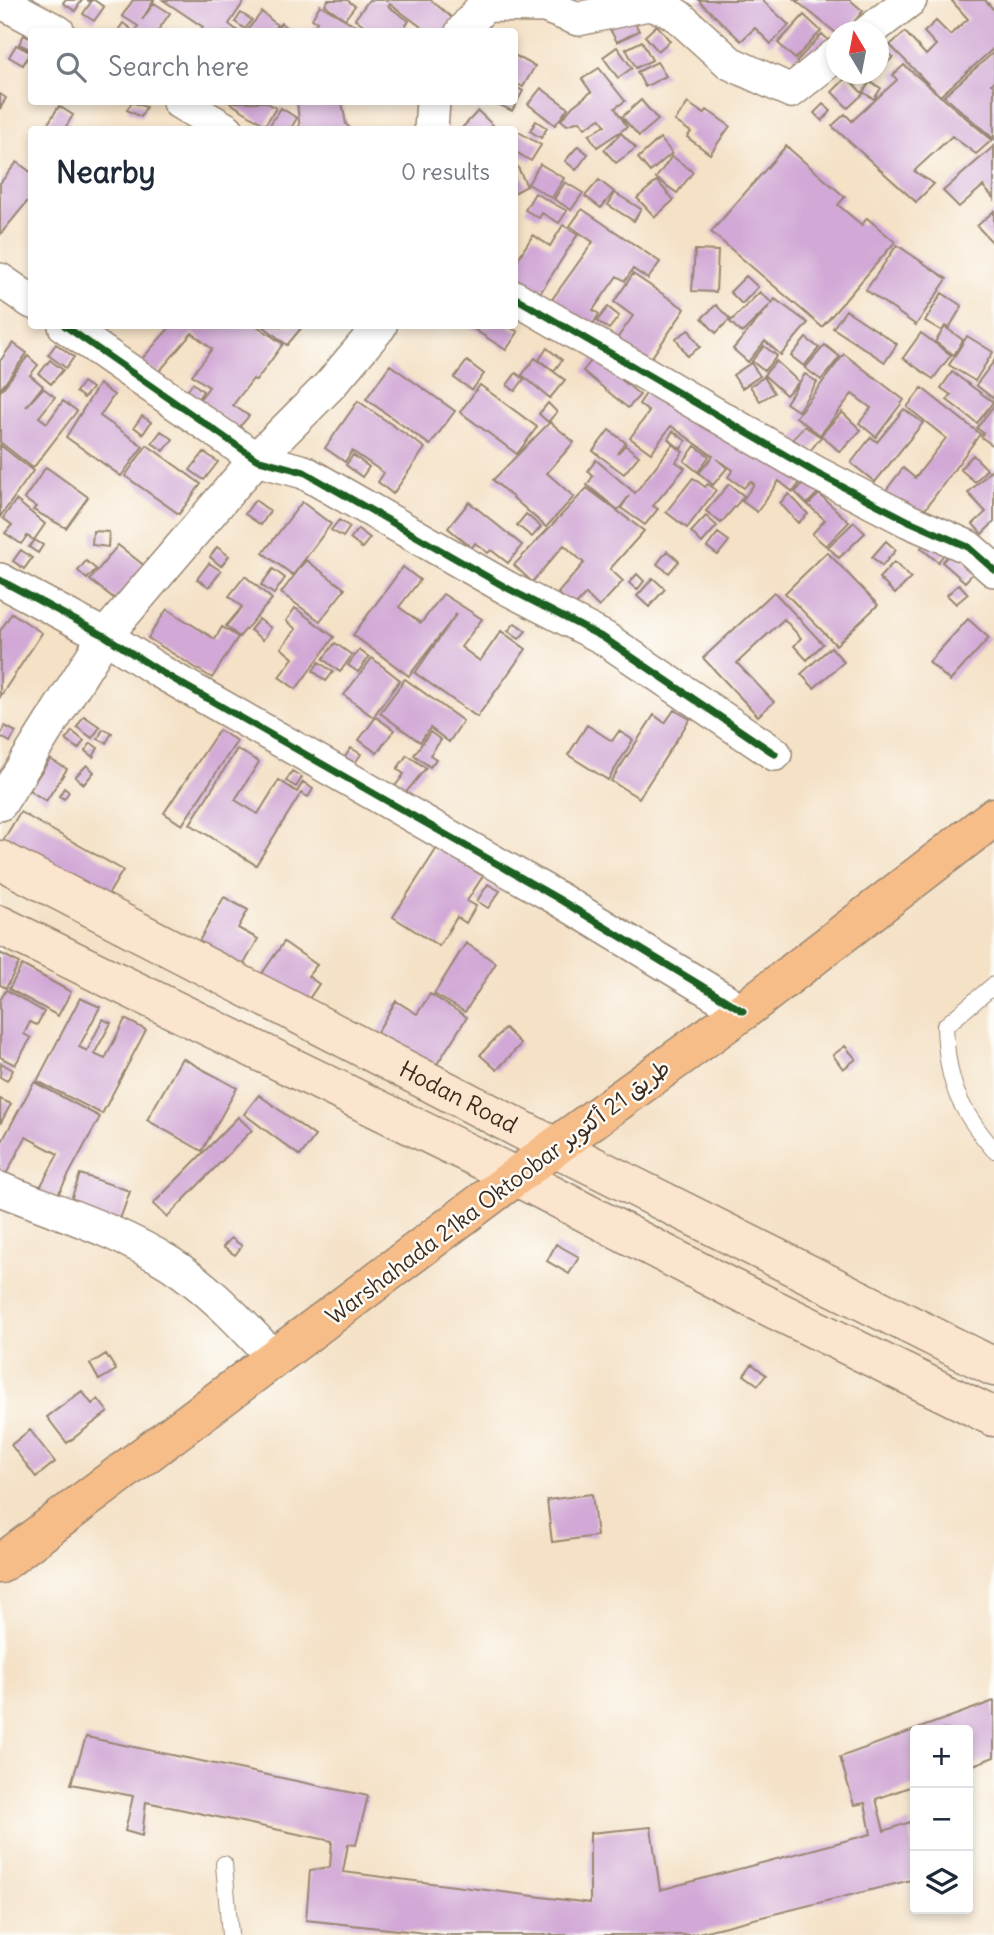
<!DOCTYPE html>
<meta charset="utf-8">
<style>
body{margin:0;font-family:Delius,"Playpen Sans Arabic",sans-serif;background:#f6f6f7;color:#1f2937}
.controls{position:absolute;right:21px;bottom:21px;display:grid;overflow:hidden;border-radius:7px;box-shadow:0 4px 10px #0003}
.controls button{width:63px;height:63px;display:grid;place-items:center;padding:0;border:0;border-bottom:2px solid #e0e1e3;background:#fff;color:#1f2937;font:35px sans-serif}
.compass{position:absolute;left:826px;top:21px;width:63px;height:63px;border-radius:50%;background:#fff;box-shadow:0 4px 10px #0003;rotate:350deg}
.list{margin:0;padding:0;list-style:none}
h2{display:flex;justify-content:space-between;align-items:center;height:91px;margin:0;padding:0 28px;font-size:30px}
h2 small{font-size:23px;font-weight:400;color:#747a83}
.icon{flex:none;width:38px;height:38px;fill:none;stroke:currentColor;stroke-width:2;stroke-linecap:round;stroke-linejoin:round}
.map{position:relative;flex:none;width:994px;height:1935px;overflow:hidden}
.search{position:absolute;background:#fff;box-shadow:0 4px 10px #0003;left:28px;top:28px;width:490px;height:77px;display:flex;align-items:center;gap:18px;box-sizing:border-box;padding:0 24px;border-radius:7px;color:#747a83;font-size:26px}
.panel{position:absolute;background:#fff;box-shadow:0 4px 10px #0003;left:28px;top:126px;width:490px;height:203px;border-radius:7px}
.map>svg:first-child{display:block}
.building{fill:#d1a8d6}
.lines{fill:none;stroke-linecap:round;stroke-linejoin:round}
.lane-casing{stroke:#988672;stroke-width:18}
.street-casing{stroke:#988672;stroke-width:36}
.secondary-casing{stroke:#988672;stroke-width:41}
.primary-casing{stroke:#988672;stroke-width:41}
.lane{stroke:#fff;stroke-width:16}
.street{stroke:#fff;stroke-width:33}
.secondary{stroke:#fce5cf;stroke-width:38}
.primary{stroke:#f7bd88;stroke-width:38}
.cycleway-casing{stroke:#fdfcf7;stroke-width:11}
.cycleway{stroke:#1b5e20;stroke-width:7}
.labels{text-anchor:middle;stroke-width:5;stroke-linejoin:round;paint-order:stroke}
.street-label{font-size:23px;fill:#3b2a1e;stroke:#fdfcf7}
</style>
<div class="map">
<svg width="994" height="1935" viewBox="0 0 994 1935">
<rect width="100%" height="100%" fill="#fdfcf7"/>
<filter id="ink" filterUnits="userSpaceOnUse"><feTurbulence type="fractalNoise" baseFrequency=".0143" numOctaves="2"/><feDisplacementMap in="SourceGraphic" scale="14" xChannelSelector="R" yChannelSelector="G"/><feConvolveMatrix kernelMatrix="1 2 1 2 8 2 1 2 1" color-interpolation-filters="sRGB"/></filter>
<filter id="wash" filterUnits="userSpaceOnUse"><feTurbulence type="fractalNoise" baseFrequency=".00686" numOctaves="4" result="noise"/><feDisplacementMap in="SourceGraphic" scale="28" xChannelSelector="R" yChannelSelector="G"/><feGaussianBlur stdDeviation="1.57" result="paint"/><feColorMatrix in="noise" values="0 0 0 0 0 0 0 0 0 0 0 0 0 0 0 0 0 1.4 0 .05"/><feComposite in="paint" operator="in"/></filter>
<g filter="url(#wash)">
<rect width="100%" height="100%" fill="#f4e1c6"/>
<g id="blocks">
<!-- building -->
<path class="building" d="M65,0H82L75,11L63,3Z
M87,0H94L104,7L94,21L83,14L91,2Z
M133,0H154L142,20L154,3L170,13L157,32H134L138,26L122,16Z
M163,0H245L229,24L239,32H199L203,27Z
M328,0H347L355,6L345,19L325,5Z
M369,0H431L457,22L450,32H428L390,4L388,6L409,21L401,32H374L355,19Z
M698,0H762L789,25L771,44L755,28L741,41Z
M795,0H850L863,11L846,32L836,33Z
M951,0H985L994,10V48L940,96L890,45L905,32L926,55L936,45L924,32L936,21L950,35L968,19Z
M320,5L358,27L356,32H312L317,22L312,19Z
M262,12L277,25L271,32H246Z
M630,12L639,31L617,42L607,24Z
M241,13L252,20L245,29L235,22Z
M804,15L821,31L795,59L778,43Z
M123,23L131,29L129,32H117Z
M281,23L292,32H274Z
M657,25L670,41L658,51L645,36Z
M822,34L835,46L809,74L796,62Z
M24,35L32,39L29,49L19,44Z
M642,41L652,60L636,68L626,49Z
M16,45L30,52L23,65L9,57Z
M617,47L632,68L618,78L603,57Z
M884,50L893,57L886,64L878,57Z
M994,52V82L991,84L994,86V139L944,96Z
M514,55L535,66L523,87L514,82Z
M657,62L666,76L645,87L637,72Z
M904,65L992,140L976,154L952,136L914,171L934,184L916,202L832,126L845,114L852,121L897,80L893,75Z
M599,68L625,101L615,108L627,127L597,147L589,135L605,125L600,118L585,128L580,121L567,125L561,120L573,106L591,92L582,79Z
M847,77L863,94L848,108L832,92Z
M870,82L881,88L874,99L863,92Z
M514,86L523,91L512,111L494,102H514Z
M541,88L568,108L555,125L528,104Z
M0,94L6,98L0,109Z
M641,100L658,120L639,136L622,117Z
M132,102L146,107L141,117L127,110Z
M229,102H266L276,108L265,125Z
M297,102H342L346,124L352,130H300Z
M688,103L704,114L707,110L730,126L710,154L687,137L691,132L675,121Z
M823,104L831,111L822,121L814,113Z
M59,106L73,115L64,130H44Z
M281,108L297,118L290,130H274L269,126Z
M478,111L498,130H460Z
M536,121L547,128L541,138L530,131Z
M517,131L541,145L531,161L514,151Z
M621,133L636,148L616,163L604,150Z
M660,138L672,153L650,172L638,158Z
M578,146L588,154L576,170L565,161Z
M786,146L845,197L838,205L862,225L867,218L895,242L822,327L711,232Z
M994,146V199L983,186L959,207L943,191Z
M672,156L693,172L677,193L656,178Z
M17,162L32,173V196L0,235V183Z
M540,164L564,178L552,198L528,184Z
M517,166L527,186L514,193V167Z
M599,180L614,192L601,208L585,196Z
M657,181L674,200L655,217L637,198Z
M565,182L583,193L571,210L554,199Z
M535,193L567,211L559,223L542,213L539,218L525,210Z
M615,193L641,209L634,221L608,205Z
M582,209L660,262L648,279L633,269L625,281L617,276L593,310L599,314L593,324L548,305L593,242L570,226Z
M994,211V244L977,226Z
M563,225L578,234L537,298L514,283V265L533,235L550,246Z
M897,245L947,279L916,325L866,290Z
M695,250L718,251L716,292L692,291Z
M633,274L685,309L645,367L613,344L633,316L614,302Z
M746,276L758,287L742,304L730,292Z
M760,292L772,303L742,333L730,322Z
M942,293L962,306L949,328L945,326L942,331L925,321Z
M775,299L808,323L781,355L765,341L748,362L733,349Z
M716,305L730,319L716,333L702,318Z
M608,307L619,316L609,329L597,321Z
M846,310L897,344L885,362L833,328Z
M171,326H257L283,344L256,381L253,379L233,405L249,416L238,429L199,400L209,387L192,375L212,349L192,333L158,373L139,362Z
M263,326H303L287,345Z
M469,326H508L518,332L506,350Z
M945,327L963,340L954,355L935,342Z
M689,330L700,347L687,356L676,338Z
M921,333L951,355L933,379L903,358Z
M967,336L993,352L975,381L949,365Z
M806,338L819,348L804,366L791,356Z
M13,343L27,353L0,390V361Z
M56,344L74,357L66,368L48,355Z
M825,345L840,357L821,380L805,368Z
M764,346L777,356L764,371L752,361Z
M547,348L562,360L554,371L539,360Z
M844,354L904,400L876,437L859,423L871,408L852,394L820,435L796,417Z
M28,356L38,365L30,375L43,386L26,407L43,388L55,397L39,417L47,423L63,401L77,411L33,468L0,442V392Z
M594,357L640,395L628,408L583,371Z
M535,358L565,380L550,398L522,375Z
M50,360L63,370L51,384L39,374Z
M467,361L484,374L472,390L454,378Z
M776,361L799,382L786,395L764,375Z
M994,361V399L976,385Z
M751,363L760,376L742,388L733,375Z
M390,365L455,411L430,445L366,399Z
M952,372L993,402L977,423L947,400L951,395L941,388Z
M516,373L524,379L515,391L507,385Z
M805,374L817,382L798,411L786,403Z
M764,377L774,393L760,401L750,386Z
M83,382L92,388L84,398L76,392Z
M193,383L203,391L198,399L187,391Z
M99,384L114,395L100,416L143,446L121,476L66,437Z
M480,385L537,427L517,454L460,412Z
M652,385L754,456L758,451L807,474L793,492L779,481L757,512L742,501L754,484L750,481L744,488L728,477L733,470L717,459L727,468L713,485L699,473L713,456L671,426L651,453L630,438L649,412L639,404Z
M922,388L980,434L918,519L884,493L903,468L915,478L946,438L907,407Z
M358,401L425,448L393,494L378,482L384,473L352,451L345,462L325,448Z
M548,403L557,412L548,422L539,414Z
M994,405V446L981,437L983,433L977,428Z
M904,409L923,423L875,482L851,463L871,437L877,442Z
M842,412L861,430L840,452L821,435Z
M142,416L151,422L143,434L134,427Z
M550,422L574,442L547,473L574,497L546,527L493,480Z
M804,426L821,437L810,451L793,439Z
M609,430L626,443L617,454L625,445L639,456L624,474L593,451Z
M161,431L173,439L164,451L152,443Z
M673,431L686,441L681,449L668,439Z
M673,444L683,452L676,462L685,468L653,506L658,509L645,525L621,508L629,496L618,510L587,485L593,476L588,471L596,460L635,493Z
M0,445L33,471L0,517Z
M147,445L201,484L179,514L125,476Z
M695,446L709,456L698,472L684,461Z
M204,452L218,462L204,480L190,470Z
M353,455L369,467L362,477L346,465Z
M973,455L987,469L975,482L960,469Z
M46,467L88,497L66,528L33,510L36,507L24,499Z
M994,467V522L982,534L973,524L986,512L968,493Z
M693,478L705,487L708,484L716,490L687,528L666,512Z
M809,478L822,489L807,504L795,492Z
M729,484L744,496L721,523L706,511Z
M587,488L644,531L610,569L623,581L599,607L586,594L574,607L558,593L584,563L564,545L532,582L514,565Z
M789,494L808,514L798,523L780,503Z
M819,494L849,522L826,546L812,534L825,520L808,505Z
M16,500L45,524L34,540L27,536L21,544L5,533L12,525L3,518Z
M255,500L270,511L261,525L245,514Z
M302,502L331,524L293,575L263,553Z
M469,502L522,545L508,563L491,550L488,553L475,543L472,548L448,528Z
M526,514L541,527L532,537L517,525Z
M706,516L717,526L702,543L691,532Z
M339,520L350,527L343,537L331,530Z
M854,522L865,533L839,558L828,547Z
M358,529L370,538L362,548L350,539Z
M93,531L109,532L108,547L92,545Z
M718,533L729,541L718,555L707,547Z
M933,533L950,546L938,562L921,548Z
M35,540L43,545L38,553L29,547Z
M886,541L896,550L882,566L872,557Z
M118,545L146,567L119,602L90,580Z
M217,547L229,556L221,566L210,557Z
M21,550L32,558L24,569L13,561Z
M667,551L679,561L669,573L657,564Z
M827,552L878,605L836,645L785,593Z
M952,552L977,569L965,582L942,562Z
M306,560L345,589L320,621L281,593Z
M86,561L96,569L87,579L78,571Z
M894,562L911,578L895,594L879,578Z
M209,563L221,571L209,587L197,579Z
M403,567L420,580L399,607L421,623L443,594L482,619L461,647L480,661L501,631L526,649L477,717L415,673L457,613L409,676L353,635Z
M273,569L285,578L274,594L261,585Z
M637,574L644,581L637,590L629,583Z
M245,576L272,599L239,637L226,626L242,607L229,596Z
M653,578L665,589L649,607L637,596Z
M959,584L968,594L956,604L947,595Z
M774,592L823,644L807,660L794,646L801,638L784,619L737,663L774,702L758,716L703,658Z
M295,608L334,637L296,689L279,677L293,658L281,648L296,629L286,621Z
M167,609L215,639L222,627L238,637L212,678L148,638Z
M12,613L42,633L0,697V631Z
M259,619L271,628L263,640L250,630Z
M968,619L989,638L950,681L929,662Z
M515,623L526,631L519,639L508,631Z
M335,643L352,655L340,672L323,659Z
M831,647L844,662L814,688L801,674Z
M359,650L369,657L358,672L348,665Z
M372,658L400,680L373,717L344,695Z
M319,662L333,672L326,681L313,671Z
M405,679L463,721L449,742L430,728L420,742L380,713Z
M674,710L690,719L639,798L611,781L654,715L665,723Z
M84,716L100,727L92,738L77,727Z
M376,717L394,730L377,753L359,740Z
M587,725L612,741L619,731L633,740L608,780L568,755Z
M5,726L16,732L10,742L0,736Z
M103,729L112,733L106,743L98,739Z
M219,730L237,741L182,825L164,813Z
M72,731L84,741L78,749L66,740Z
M430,732L441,740L430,755L436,759L430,767L414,755Z
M91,743L98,748L93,757L85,751Z
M351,748L361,754L355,763L345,757Z
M237,749L259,762L235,800L258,814L279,780L297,792L303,782L313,789L308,797L301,793L256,865L190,824Z
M407,755L426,768L403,796L393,789L404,774L397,769Z
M50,759L67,769L46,801L29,790Z
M87,765L94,772L84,784L75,777Z
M292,771L302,777L296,787L286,781Z
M64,788L69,792L64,799L59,796Z
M20,812L123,870L102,905L0,846Z
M437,848L483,876L467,901L476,906L466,923L457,917L439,946L393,917Z
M488,884L500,891L488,908L477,901Z
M224,897L248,910L238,928L258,939L239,973L195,948Z
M284,942L317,965L308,976L319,984L304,1006L260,976Z
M466,943L496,963L465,1012L434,994Z
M0,953L19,963L6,988L0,985Z
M22,965L71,992L58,1016L9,989Z
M6,990L44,1012L37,1025L30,1022L24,1034L31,1038L15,1065L0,1057V1000Z
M430,994L467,1017L434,1069L376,1034L396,1001L417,1014Z
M80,998L100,1007L79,1047L87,1051L103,1019L111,1023L94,1054L105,1059L125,1019L146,1030L102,1114L37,1081Z
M505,1028L521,1044L497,1070L480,1055Z
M845,1046L856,1059L843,1069L833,1055Z
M182,1058L237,1088L202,1151L147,1120Z
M1,1063L13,1070L7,1081L0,1077Z
M34,1082L100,1117L55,1200L38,1191L58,1154L26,1137L4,1178L0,1176V1145Z
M259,1095L315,1136L300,1156L244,1114Z
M0,1099L11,1104L0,1124Z
M238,1117L252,1130L167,1217L153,1204Z
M80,1174L130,1191L118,1225L68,1208Z
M231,1238L242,1246L235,1255L223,1247Z
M556,1244L579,1257L569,1274L547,1261Z
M106,1354L116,1370L99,1380L90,1364Z
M752,1364L766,1375L758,1385L744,1375Z
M82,1391L92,1404L98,1399L108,1412L67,1443L47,1417Z
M30,1430L55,1462L36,1477L11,1445Z
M592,1494L597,1536L552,1542L547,1500Z
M994,1701V1757L968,1767V1730H915V1785L876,1799L884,1831L910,1822L915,1879L690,1935H444L306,1920L310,1870L330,1867L332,1841L146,1802L142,1836L125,1831L133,1796L71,1784L86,1737L368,1796L356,1845L348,1844L343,1872L590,1903V1833L651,1827L660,1890L871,1834L865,1803L854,1805L840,1757Z"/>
</g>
</g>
<g filter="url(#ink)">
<use href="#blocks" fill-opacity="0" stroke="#988672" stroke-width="2"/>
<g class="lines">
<defs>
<path id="lane" d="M994,985L945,1026C947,1082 958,1108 994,1150
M224,1864L230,1935"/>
<path id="street" d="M0,1L58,32
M462,32L484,5L545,6L578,19L648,4L667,9L679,17L730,63L791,91L836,55
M868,32L910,0
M179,102L227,130
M431,130L433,102
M0,280L32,302
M514,297L816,473L909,521L968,547L994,570
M65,326L256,459L304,472L507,588L604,638L775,754
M0,580L105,636L161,672L557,898L743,1011
M0,804L105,636L256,459L330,385L380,326
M0,1189C58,1212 119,1231 171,1264C211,1290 242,1324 274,1358"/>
<g id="secondary">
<path id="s1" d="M0,860L555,1147L994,1367"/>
<path d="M0,925L515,1176L733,1289L994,1417"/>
</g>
<path id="primary" d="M0,1564L555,1147L743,1011L994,817"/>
</defs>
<!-- lane casing -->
<use href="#lane" class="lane-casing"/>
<!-- street casing -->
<use href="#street" class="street-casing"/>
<!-- secondary casing -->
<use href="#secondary" class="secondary-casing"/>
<!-- primary casing -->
<use href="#primary" class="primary-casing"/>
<!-- lane -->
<use href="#lane" class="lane"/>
<!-- street -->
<use href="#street" class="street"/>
<!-- secondary -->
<use href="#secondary" class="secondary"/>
<!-- primary -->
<use href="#primary" class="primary"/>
<defs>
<path id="cycleway" d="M514,297L816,473L909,521L968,547L994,570
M65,326L256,459L304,472L507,588L604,638L775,754
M0,580L105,636L161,672L557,898L743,1011"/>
</defs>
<!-- cycleway casing -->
<use href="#cycleway" class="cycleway-casing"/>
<!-- cycleway -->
<use href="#cycleway" class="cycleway"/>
</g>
</g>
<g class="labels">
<!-- street labels -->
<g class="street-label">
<text dy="8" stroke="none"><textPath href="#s1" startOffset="516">Hodan Road</textPath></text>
<text transform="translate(498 1192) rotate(-37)" y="8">Warshahada 21ka Oktoobar طريق 21 أكتوبر</text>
</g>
</g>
</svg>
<div class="controls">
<button>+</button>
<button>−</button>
<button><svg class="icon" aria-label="layers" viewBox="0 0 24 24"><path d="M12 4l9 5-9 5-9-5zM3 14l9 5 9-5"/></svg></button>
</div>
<svg class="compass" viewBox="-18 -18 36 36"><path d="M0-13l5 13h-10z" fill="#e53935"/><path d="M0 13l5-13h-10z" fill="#747a83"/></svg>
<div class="search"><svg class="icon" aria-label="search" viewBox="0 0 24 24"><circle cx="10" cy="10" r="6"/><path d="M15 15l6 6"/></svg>Search here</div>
<section class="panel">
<h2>Nearby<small>0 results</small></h2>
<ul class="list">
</ul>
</section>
</div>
